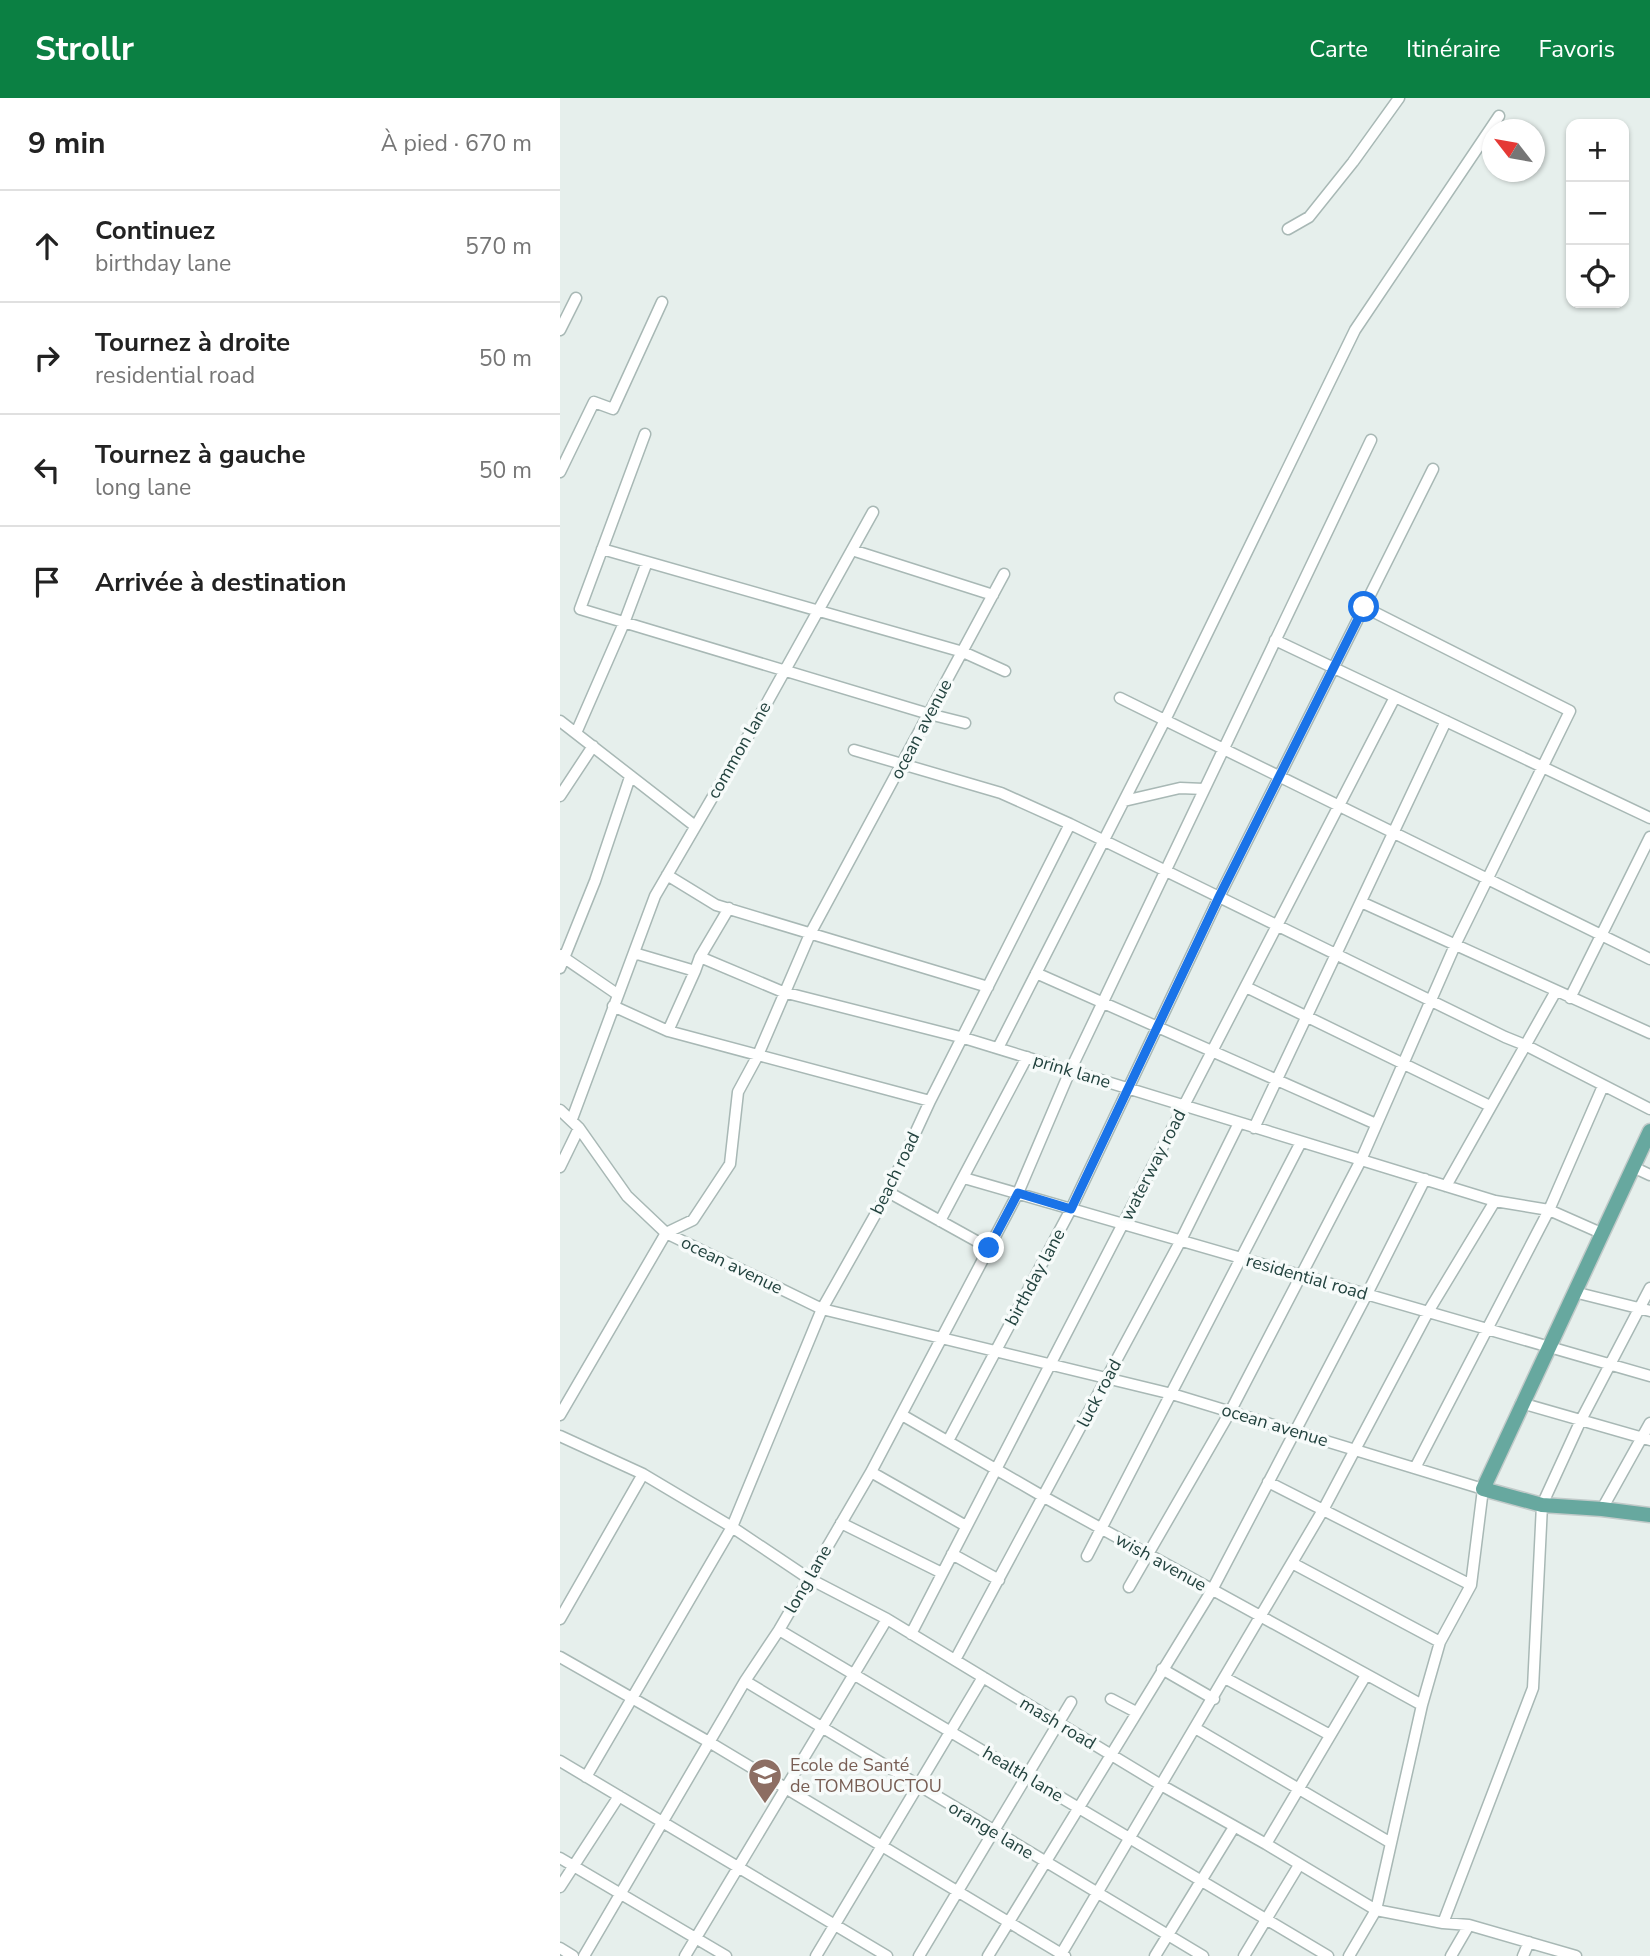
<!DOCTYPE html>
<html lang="fr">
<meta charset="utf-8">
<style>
body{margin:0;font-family:"Nunito Sans",sans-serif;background:#f6f6f6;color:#222}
.controls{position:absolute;right:21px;top:21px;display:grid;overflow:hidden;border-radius:14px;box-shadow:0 2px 5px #0004}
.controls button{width:63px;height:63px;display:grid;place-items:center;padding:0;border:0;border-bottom:2px solid #e0e0e0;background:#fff;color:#222;font:35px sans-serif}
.compass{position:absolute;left:922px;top:21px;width:63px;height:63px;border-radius:50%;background:#fff;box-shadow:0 2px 5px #0004;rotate:301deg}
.stop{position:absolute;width:21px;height:21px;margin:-16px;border:5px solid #1a73e8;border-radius:50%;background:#fff}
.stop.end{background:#1a73e8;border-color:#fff;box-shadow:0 2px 7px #0008}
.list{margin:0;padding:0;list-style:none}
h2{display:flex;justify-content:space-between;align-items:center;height:91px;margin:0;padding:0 28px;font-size:30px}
h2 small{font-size:23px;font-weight:400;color:#767676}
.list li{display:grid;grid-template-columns:46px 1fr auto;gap:21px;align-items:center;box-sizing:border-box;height:112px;padding:0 28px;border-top:2px solid #e0e0e0}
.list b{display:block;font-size:26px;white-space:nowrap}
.list p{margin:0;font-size:23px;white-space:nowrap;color:#767676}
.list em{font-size:23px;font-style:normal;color:#767676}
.icon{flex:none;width:38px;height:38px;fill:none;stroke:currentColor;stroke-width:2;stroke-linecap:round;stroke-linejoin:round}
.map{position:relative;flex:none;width:1090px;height:1858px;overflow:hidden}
header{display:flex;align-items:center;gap:42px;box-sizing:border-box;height:98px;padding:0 35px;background:#0b8043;color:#fff}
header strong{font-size:33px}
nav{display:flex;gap:38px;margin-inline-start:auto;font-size:24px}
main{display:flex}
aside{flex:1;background:#fff}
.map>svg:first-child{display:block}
</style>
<header>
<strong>Strollr</strong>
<nav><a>Carte</a><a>Itinéraire</a><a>Favoris</a></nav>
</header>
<main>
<aside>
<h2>9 min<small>À pied · 670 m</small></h2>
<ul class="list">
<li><svg class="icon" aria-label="ahead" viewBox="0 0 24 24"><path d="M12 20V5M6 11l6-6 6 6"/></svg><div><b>Continuez</b><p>birthday lane</p></div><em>570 m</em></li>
<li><svg class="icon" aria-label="right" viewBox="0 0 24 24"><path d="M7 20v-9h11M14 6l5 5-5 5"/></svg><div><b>Tournez à droite</b><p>residential road</p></div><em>50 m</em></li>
<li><svg class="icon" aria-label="left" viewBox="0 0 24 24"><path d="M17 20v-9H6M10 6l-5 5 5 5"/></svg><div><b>Tournez à gauche</b><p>long lane</p></div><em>50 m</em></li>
<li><svg class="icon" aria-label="arrive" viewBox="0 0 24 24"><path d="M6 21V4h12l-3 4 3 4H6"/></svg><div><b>Arrivée à destination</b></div></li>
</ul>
</aside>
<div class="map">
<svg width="1090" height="1858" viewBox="0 0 1090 1858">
<rect width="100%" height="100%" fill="#e6efec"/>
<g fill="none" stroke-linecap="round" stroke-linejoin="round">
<g stroke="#a8b8b5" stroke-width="13">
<path id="minor" d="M728 131 749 119 793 64 839 0
M0 232 16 200
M85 336 20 511 369 616 405 625
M0 374 34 304 53 311 102 204
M42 451 403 554 445 573
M292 452 433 497
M444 476 250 836 198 957 178 994 170 1066 133 1122 106 1135 262 1211 612 1296 923 1391 911 1487 880 1544 862 1607 816 1812 789 1858
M715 542 1090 720
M560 600 1090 861
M0 623 135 728
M16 635 64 525 87 464
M294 652 441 695 510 726 945 939 965 947 1090 1011
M0 698 33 648
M564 703 620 690 644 691
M107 777 156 807 428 889
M801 804 1090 935
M74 855 135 873 140 859 223 894 404 940 935 1103 989 1112 1041 1135
M0 857 57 896
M140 859 169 810
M0 870 35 783 70 679
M476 875 816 1026
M686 889 930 1008
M1010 900 1090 739
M53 908 108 933 370 1003
M108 933 135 873
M438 950 605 622 795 232 939 18
M0 1012 19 1030 67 1098 106 1135 0 1317
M12 1021 95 798 194 628 313 414
M694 1030 886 623
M0 1069 19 1030
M1073 1069 1090 1077
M404 1080 1090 1278
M886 1088 996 893
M328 1094 429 1150
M380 1123 467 959
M1014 1194 1090 1213
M961 1305 1090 1342
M342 1317 484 1399 862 1607
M0 1338 83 1376 172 1429 248 1480 327 1521 601 1687 706 1746 816 1812 883 1825 909 1827 1016 1858
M388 1343 511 1111 659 799 873 371
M855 1370 989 1112 1043 988
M311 1374 406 1428
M708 1384 911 1487
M1042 1411 1090 1325
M281 1425 382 1475
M392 1456 439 1482
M527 1458 741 1044
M732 1465 880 1544
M569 1489 670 1314 801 1062 896 845 1010 613 804 509
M0 1521 83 1376
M219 1532 768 1858
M351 1536 835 599
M0 1559 149 1644 505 1858
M395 1562 621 1142 679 1025
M602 1571 654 1601
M665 1580 770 1637
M185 1583 643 1858
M551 1601 576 1614
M635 1630 831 1745
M0 1663 327 1858
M26 1679 172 1429 262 1211 328 1094 370 1003 510 726
M706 1746 806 1577
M0 1760 166 1858
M0 1789 59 1698
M883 1825 973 1590 982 1407 1021 1322 1090 1190
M0 1850 13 1858
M24 1858 185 1583 219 1532 311 1374 458 1095 510 973 811 342
M125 1858 327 1521
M256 1858 423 1579
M359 1858 511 1604
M428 1858 652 1492 807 1196 865 1081
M500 1858 763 1412 868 1214 935 1103
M595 1858 674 1729
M684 1858 739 1767
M891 1858 909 1827
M963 1858 969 1844"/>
</g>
<g stroke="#c1cac9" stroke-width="17">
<path id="major" d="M1090 1033 923 1391 982 1407 1042 1411 1090 1417"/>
</g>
<use href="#minor" stroke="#fff" stroke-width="10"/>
<use href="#major" stroke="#67a89f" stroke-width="14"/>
</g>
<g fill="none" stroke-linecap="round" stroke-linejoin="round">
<path stroke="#1a73e8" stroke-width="9" d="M429 1150 458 1095 511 1111 659 799 804 509"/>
</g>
<defs>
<g id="school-pin" transform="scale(1.75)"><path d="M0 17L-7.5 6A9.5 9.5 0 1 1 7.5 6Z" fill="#8d6e63" stroke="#f7fbfa"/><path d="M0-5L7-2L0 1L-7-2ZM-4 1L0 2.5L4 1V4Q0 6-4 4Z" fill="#fff"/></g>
</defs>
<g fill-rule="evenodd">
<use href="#school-pin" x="205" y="1677"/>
</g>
<g text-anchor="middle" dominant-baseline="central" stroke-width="7" stroke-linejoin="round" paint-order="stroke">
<g font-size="18" fill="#23433f" stroke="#f7fbfa">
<text transform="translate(361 631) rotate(-62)">ocean avenue</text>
<text transform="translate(179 652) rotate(-60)">common lane</text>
<text transform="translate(512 973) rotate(17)">prink lane</text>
<text transform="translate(593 1067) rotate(-63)">waterway road</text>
<text transform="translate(335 1075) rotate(-64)">beach road</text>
<text transform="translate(172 1167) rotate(26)">ocean avenue</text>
<text transform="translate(475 1179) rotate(-62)">birthday lane</text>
<text transform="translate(747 1179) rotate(16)">residential road</text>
<text transform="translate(539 1295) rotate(-62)">luck road</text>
<text transform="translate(715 1327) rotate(17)">ocean avenue</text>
<text transform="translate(601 1464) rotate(29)">wish avenue</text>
<text transform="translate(248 1481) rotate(-60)">long lane</text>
<text transform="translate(498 1625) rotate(31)">mash road</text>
<text transform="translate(463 1676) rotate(31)">health lane</text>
<text transform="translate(431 1732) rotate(31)">orange lane</text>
</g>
<g font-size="18" fill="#785e54" stroke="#f7fbfa" text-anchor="start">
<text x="230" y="1667">Ecole de Santé<tspan x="230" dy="21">de TOMBOUCTOU</tspan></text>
</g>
</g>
</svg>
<div class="controls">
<button>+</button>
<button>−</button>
<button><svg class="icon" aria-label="locate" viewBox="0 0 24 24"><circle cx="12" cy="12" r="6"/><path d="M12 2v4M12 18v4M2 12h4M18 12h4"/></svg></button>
</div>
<svg class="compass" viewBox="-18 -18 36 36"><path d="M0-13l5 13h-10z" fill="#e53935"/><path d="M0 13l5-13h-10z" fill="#767676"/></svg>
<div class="stop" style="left:804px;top:509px"></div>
<div class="stop end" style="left:429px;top:1150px"></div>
</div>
</main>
